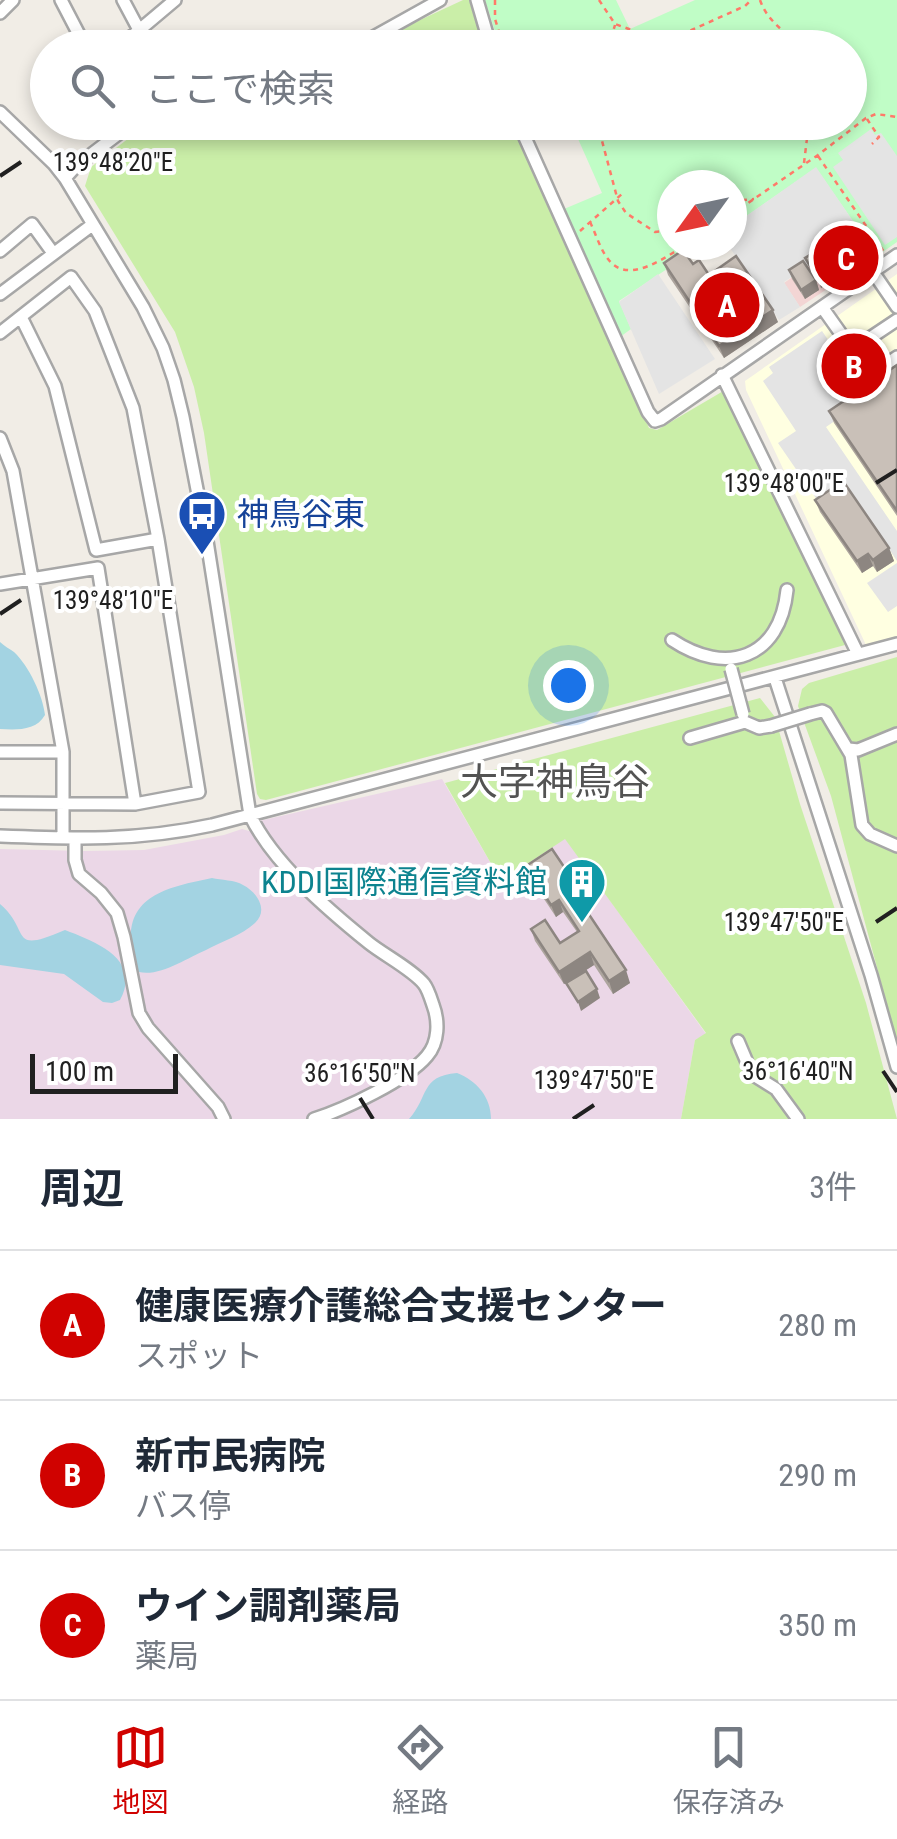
<!DOCTYPE html>
<html lang="ja">
<meta charset="utf-8">
<style>
body{margin:0;font-family:"Roboto Condensed","Noto Sans JP",sans-serif;background:#f6f6f7;color:#1f2937}
.compass{position:absolute;left:657px;top:170px;width:90px;height:90px;border-radius:50%;background:#fff;box-shadow:0 5px 15px #0003;rotate:237deg}
.scale{position:absolute;left:30px;bottom:25px;width:148px;box-sizing:border-box;padding-left:10px;border:5px solid #202020;border-top:0;font-size:28px;line-height:35px;white-space:nowrap;color:#202020;-webkit-text-stroke:8px #fff;paint-order:stroke}
.you{position:absolute;left:568px;top:685px;width:35px;height:35px;margin:-25px;border:8px solid #fff;border-radius:50%;background:#1a73e8;box-shadow:0 0 0 15px #1a73e833}
.badge{display:grid;place-items:center;width:65px;height:65px;border-radius:50%;background:#d00200;color:#fff;font-size:32px;font-weight:700}
.pin{position:absolute;translate:-50% -50%;border:5px solid #fff;box-shadow:0 2px 10px #0006}
.list{margin:0;padding:0;list-style:none}
h2{display:flex;justify-content:space-between;align-items:center;height:130px;margin:0;padding:0 40px;font-size:42px}
h2 small{font-size:32px;font-weight:400;color:#747a83}
.list li{display:grid;grid-template-columns:65px 1fr auto;gap:30px;align-items:center;box-sizing:border-box;height:150px;padding:0 40px;border-top:2px solid #e0e1e3}
.list b{display:block;font-size:38px;white-space:nowrap}
.list p{margin:0;font-size:32px;white-space:nowrap;color:#747a83}
.list em{font-size:32px;font-style:normal;color:#747a83}
.icon{flex:none;width:55px;height:55px;fill:none;stroke:currentColor;stroke-width:2;stroke-linecap:round;stroke-linejoin:round}
.map{position:relative;flex:none;width:897px;height:1119px;overflow:hidden}
.search{position:absolute;background:#fff;box-shadow:0 5px 15px #0003;left:30px;right:30px;top:30px;height:110px;display:flex;align-items:center;gap:25px;box-sizing:border-box;padding:0 35px;border-radius:55px;color:#747a83;font-size:38px}
.sheet{height:580px;background:#fff}
nav{display:flex;justify-content:space-around;align-items:center;box-sizing:border-box;height:140px;border-top:2px solid #e0e1e3;background:#fff;font-size:28px;color:#747a83}
nav a{display:grid;justify-items:center;gap:5px}
nav .on{color:#d00200}
.map>svg:first-child{display:block}
</style>
<div class="map">
<svg width="897" height="1119" viewBox="0 0 897 1119">
<rect width="100%" height="100%" fill="#f1ede6"/>
<path fill="#f3d5d4" d="M846 240 863 265 800 307 784 283Z"/>
<path fill="#ebd7e7" d="M442 779 501 881 565 838 706 1034 695 1040 681 1119H0V849L85 851 144 850 224 835 242 829 249 831 260 827 259 821Z"/>
<path fill="#ffffe1" d="M897 274V636L866 645 746 390 745 381Z"/>
<path fill="#caeea8" d="M463 0H469L484 47 360 48Z
M165 123H514L649 428 657 430 725 390 845 645 266 800 260 799 257 794 204 433 194 387 175 332 85 186 91 167 133 135Z
M897 657V1042L831 796 798 706 802 689 809 683Z
M760 698 775 717 800 804 866 1003 897 1119H681L695 1040 706 1033 565 839 501 881 445 783Z"/>
<path fill="#c0fdc6" d="M485 0H616L630 29 695 0H897V242L877 256 816 168 732 226V185H672V245H703L619 301 631 329 620 337 564 209 602 193 571 123 850 122V48L500 47Z"/>
<path fill="#e4e4e4" d="M871 129 875 135 881 133 897 156V237L885 245 833 167 843 160 838 153Z
M816 167 877 256 863 265 846 240 784 282 800 307 779 320 728 245H732V226Z
M658 274 715 359 659 394 619 302Z
M822 331 868 398 826 427 897 531V561L849 489 822 507 778 443 796 431 763 381 773 373 769 367Z
M897 563V606L888 612 867 583Z"/>
<path fill="#a3d3e2" d="M0 642C4 646 10 649 14 652 29 666 43 696 45 715 36 731 16 730 0 729Z
M212 878C221 880 235 880 243 885 257 892 269 910 255 923 242 935 221 942 206 950 187 958 160 977 139 972 133 962 132 952 131 941 128 893 175 886 212 878Z
M0 904C32 931 7 955 65 930 96 942 142 959 120 1000L112 1003 103 1002 64 974 0 965Z
M457 1073C477 1081 491 1097 491 1119H409C429 1097 420 1076 457 1073Z"/>
<g fill="none" stroke-linecap="round" stroke-linejoin="round">
<g stroke="#a7a7a7" stroke-width="16">
<path id="minor" d="M61 0 86 48
M123 0 139 30
M477 0 491 48
M0 13 13 0
M118 48 175 0
M350 48 370 39 440 0
M0 112 54 164 65 178 143 307 163 348 174 380 183 417 207 541 250 815C273 863 327 909 369 943 384 955 413 970 424 984 428 989 431 999 433 1005 439 1021 439 1042 427 1056 407 1080 345 1109 314 1119
M518 122 648 412 655 421 661 419 897 255
M65 178 76 166 134 122
M0 251 32 224 53 253
M873 272 897 307
M0 294 92 225
M822 307 868 372H875L897 357
M21 317 55 386 96 550 158 539
M0 333 71 277 95 311 133 408 158 539 199 792 135 804 0 803
M852 350 897 320
M722 375 858 654
M0 438 13 471 63 752V838
M0 584 98 568 135 804
M672 640C726 676 780 659 787 590
M775 678 871 975 897 1067
M810 714 822 711 826 713 851 755 862 825 870 834 897 846
M690 738 745 722 759 728 771 726
M849 749 858 750 897 734
M0 752H63
M0 836C75 839 138 841 212 825L897 644
M75 838V860L79 874 101 893 117 913 124 937 139 1013 148 1028 218 1107 224 1119
M738 1041 752 1074 776 1089 798 1119"/>
</g>
<path stroke="#ff7a69" stroke-width="2.5" stroke-dasharray="5 5" stroke-linecap="butt" d="M495 0V19L504 48
M599 0 615 24 665 42 745 6 751 0
M760 0C768 23 785 29 798 48
M608 48 615 25
M867 119 879 137 872 144
M597 122 618 201 626 213 655 232 672 230
M818 156 884 252
M804 163 809 122
M732 201 754 199
M732 214 818 155 866 118 876 114 897 117
M590 222C596 234 600 249 608 259 628 286 665 257 686 245
M580 231 623 193"/>
<use href="#minor" stroke="#fff" stroke-width="11"/>
<g stroke="#a7a7a7" stroke-width="16" stroke-linecap="butt">
<path id="minor-bridge" d="M731 669 743 714
M771 726 810 714"/>
</g>
<use href="#minor-bridge" stroke="#fff" stroke-width="11"/>
</g>
<path fill="#ada59e" d="M831 245 857 262 846 271 834 254Z
M664 263 693 264 778 322 724 358 668 275Z
M789 270 816 280 819 290 805 299 792 279Z
M897 365V516L834 423 829 411Z
M815 500 889 548 894 561 877 572 873 566 862 573 820 512Z
M526 866 579 889 583 901 581 903 630 983 613 994 594 965 564 984 535 941 531 929 560 943 577 932 563 912 556 917 530 878Z"/>
<path fill="#8d8681" d="M854 253 857 262 846 271 842 261Z
M836 268 839 277 821 288 818 279Z
M816 280 819 290 805 299 801 290Z
M773 310 778 322 724 358 719 346Z
M889 548 894 561 877 572 873 560Z
M868 554 873 566 862 573 857 561Z
M579 889 583 901 579 904 574 892Z
M559 900 563 912 556 917 551 905Z
M590 952 594 965 564 984 559 972Z
M626 970 630 983 613 994 609 981Z
M597 989 600 998 581 1011 578 1002Z"/>
<path fill="#c9c0b8" stroke="#8d8681" stroke-width="2.5" d="M843 236 854 253 842 261 831 245Z
M823 247 836 268 818 279 805 258Z
M683 250 693 264 699 260 709 275 736 256 773 310 719 346 664 263Z
M803 261 816 280 801 290 789 270Z
M897 365V511L829 411Z
M843 481 889 548 873 560 868 554 857 561 815 500Z
M552 849 579 889 574 892 626 970 609 981 590 952 559 972 531 929 545 920 560 943 579 931 559 900 551 905 526 866Z
M586 971 597 989 578 1002 566 983Z"/>
<path fill="none" stroke="#202020" stroke-width="4" d="M0 176 21 162M876 483 897 470M0 614 21 600M876 922 897 908M883 1071 897 1092M360 1098 373 1119M573 1119 594 1105"/>
<defs>
<g id="bus-pin" transform="scale(2.5)"><path d="M0 17L-7.5 6A9.5 9.5 0 1 1 7.5 6Z" fill="#1a4fb4" stroke="#fff"/><path d="M-5-6H5V4H4V6H2V4H-2V6H-4V4H-5ZM-3.5-4V0h7V-4ZM-3.5 1.2v1.5H-2V1.2ZM2 1.2v1.5H3.5V1.2Z" fill="#fff"/></g>
<g id="building-pin" transform="scale(2.5)"><path d="M0 17L-7.5 6A9.5 9.5 0 1 1 7.5 6Z" fill="#0f9aa8" stroke="#fff"/><path d="M-4-6H4V6H1V3H-1V6H-4ZM-2.5-4.3h1.7v1.8h-1.7ZM.8-4.3h1.7v1.8H.8ZM-2.5-1h1.7V.8h-1.7ZM.8-1h1.7V.8H.8Z" fill="#fff"/></g>
</defs>
<g fill-rule="evenodd">
<use href="#bus-pin" x="202" y="514"/>
<use href="#building-pin" x="582" y="882"/>
</g>
<g text-anchor="middle" dominant-baseline="central" stroke-width="8" stroke-linejoin="round" paint-order="stroke">
<g font-size="32" fill="#164399" stroke="#fff" text-anchor="start">
<text x="237" y="514">神鳥谷東</text>
</g>
<g font-size="32" fill="#0d838f" stroke="#fff" text-anchor="end">
<text x="547" y="882">KDDI国際通信資料館</text>
</g>
<g font-size="38" fill="#535353" stroke="#fff">
<text x="555" y="782">大字神鳥谷</text>
</g>
</g>
<g font-size="25" text-anchor="middle" fill="#202020" stroke="#fff" stroke-width="8" stroke-linejoin="round" paint-order="stroke">
<text x="113" y="171">139°48'20"E</text>
<text x="784" y="492">139°48'00"E</text>
<text x="113" y="609">139°48'10"E</text>
<text x="784" y="931">139°47'50"E</text>
<text x="798" y="1080">36°16'40"N</text>
<text x="360" y="1082">36°16'50"N</text>
<text x="594" y="1089">139°47'50"E</text>
</g>
</svg>
<svg class="compass" viewBox="-18 -18 36 36"><path d="M0-13l5 13h-10z" fill="#e53935"/><path d="M0 13l5-13h-10z" fill="#747a83"/></svg>
<div class="scale">100 m</div>
<div class="you"></div>
<div class="pin badge" style="left:727px;top:305px">A</div>
<div class="pin badge" style="left:854px;top:366px">B</div>
<div class="pin badge" style="left:846px;top:258px">C</div>
<div class="search"><svg class="icon" aria-label="search" viewBox="0 0 24 24"><circle cx="10" cy="10" r="6"/><path d="M15 15l6 6"/></svg>ここで検索</div>
</div>
<section class="sheet">
<h2>周辺<small>3件</small></h2>
<ul class="list">
<li><span class="badge">A</span><div><b>健康医療介護総合支援センター</b><p>スポット</p></div><em>280 m</em></li>
<li><span class="badge">B</span><div><b>新市民病院</b><p>バス停</p></div><em>290 m</em></li>
<li><span class="badge">C</span><div><b>ウイン調剤薬局</b><p>薬局</p></div><em>350 m</em></li>
</ul>
</section>
<nav>
<a class="on"><svg class="icon" aria-label="map" viewBox="0 0 24 24"><path d="M3 6l6-2 6 2 6-2v14l-6 2-6-2-6 2zM9 4v14M15 6v14"/></svg>地図</a>
<a><svg class="icon" aria-label="directions" viewBox="0 0 24 24"><path d="M12 3l9 9-9 9-9-9zM9 14v-3h6M13 9l2 2-2 2"/></svg>経路</a>
<a><svg class="icon" aria-label="saved" viewBox="0 0 24 24"><path d="M7 4h10v16l-5-4-5 4z"/></svg>保存済み</a>
</nav>
